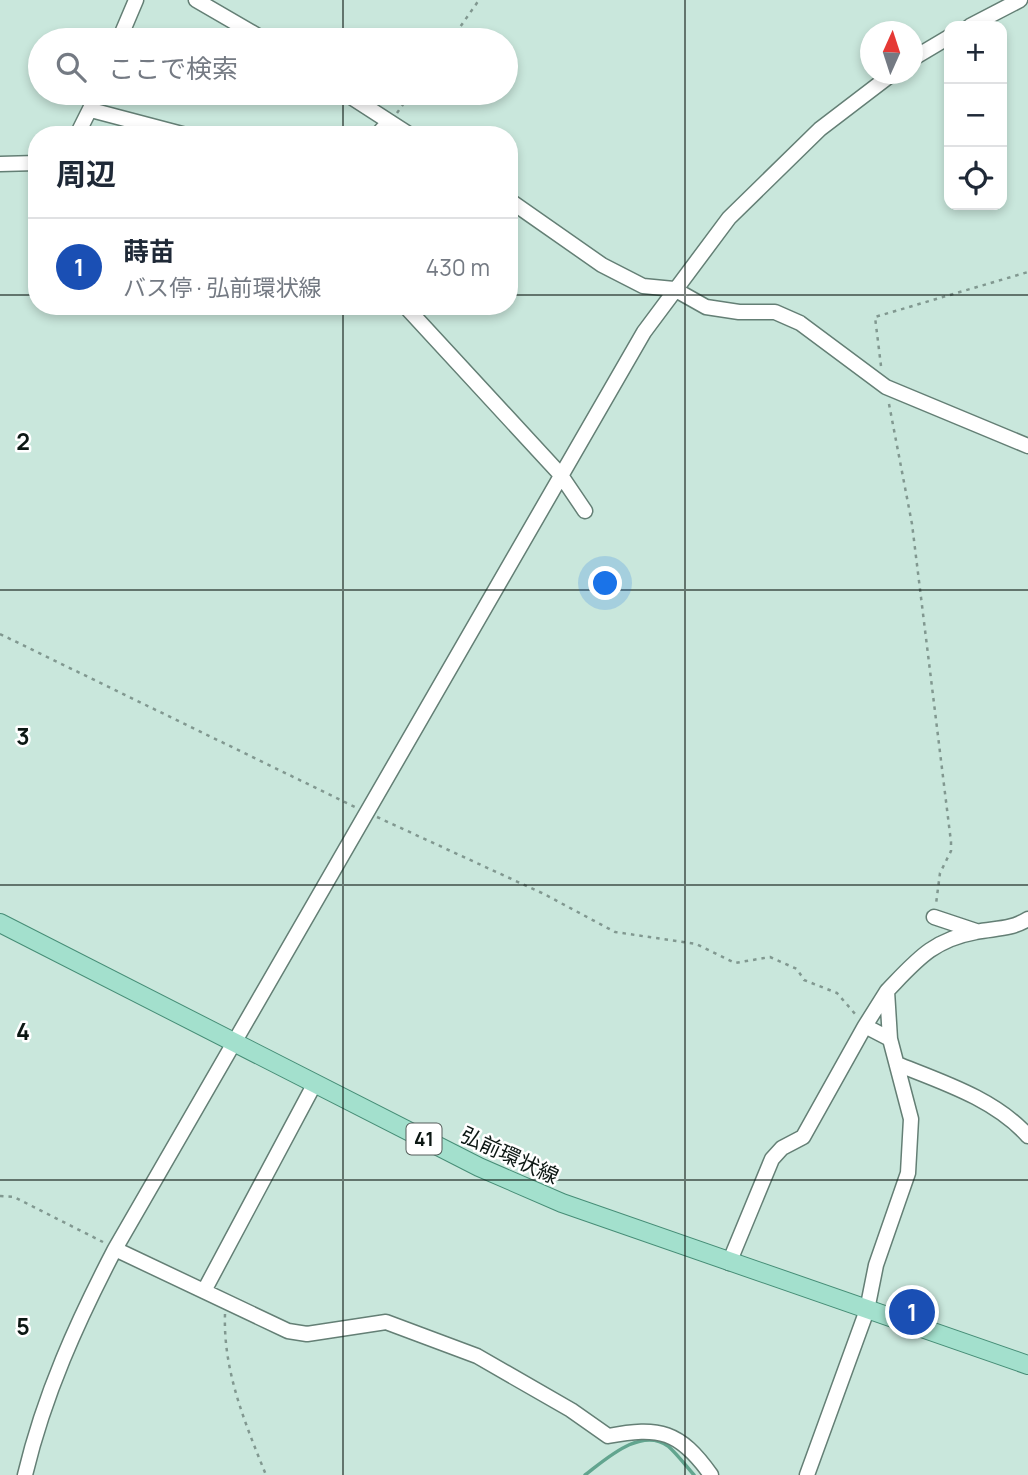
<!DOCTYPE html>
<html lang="ja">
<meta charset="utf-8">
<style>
body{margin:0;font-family:Manrope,"Noto Sans JP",sans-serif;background:#f6f6f7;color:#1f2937}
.controls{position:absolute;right:21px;top:21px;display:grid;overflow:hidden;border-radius:14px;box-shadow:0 4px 10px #0003}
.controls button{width:63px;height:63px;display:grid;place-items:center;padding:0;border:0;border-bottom:2px solid #e0e1e3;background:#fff;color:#1f2937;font:35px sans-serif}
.compass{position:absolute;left:860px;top:21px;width:63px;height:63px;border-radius:50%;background:#fff;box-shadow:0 4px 10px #0003;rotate:3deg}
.you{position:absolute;left:606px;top:584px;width:24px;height:24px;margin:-18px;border:5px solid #fff;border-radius:50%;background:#1a73e8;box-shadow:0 0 0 10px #1a73e833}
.badge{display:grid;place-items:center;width:46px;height:46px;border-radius:50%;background:#8e349f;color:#fff;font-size:23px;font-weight:700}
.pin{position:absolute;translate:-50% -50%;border:4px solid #fff;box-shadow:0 2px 7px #0006}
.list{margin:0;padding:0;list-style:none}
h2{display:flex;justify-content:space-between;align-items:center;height:91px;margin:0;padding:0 28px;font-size:30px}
h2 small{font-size:23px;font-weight:400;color:#747a83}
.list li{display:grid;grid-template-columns:46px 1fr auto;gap:21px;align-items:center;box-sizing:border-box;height:98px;padding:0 28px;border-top:2px solid #e0e1e3}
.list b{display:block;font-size:26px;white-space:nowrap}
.list p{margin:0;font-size:23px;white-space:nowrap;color:#747a83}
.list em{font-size:23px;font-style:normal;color:#747a83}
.icon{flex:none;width:38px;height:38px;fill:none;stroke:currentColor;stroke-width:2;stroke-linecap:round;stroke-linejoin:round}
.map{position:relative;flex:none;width:1028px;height:1475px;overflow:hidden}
.search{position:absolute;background:#fff;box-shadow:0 4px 10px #0003;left:28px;top:28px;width:490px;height:77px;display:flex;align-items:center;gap:18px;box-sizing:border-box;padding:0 24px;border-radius:38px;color:#747a83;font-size:26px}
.panel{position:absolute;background:#fff;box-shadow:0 4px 10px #0003;left:28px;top:126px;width:490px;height:189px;border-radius:28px}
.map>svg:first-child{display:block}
</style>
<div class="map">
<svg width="1028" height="1475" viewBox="0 0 1028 1475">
<rect width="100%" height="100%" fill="#c9e7dc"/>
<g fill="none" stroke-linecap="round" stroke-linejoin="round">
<path stroke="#62a58f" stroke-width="3.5" d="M585 1475C605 1460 641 1426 668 1446 677 1454 686 1466 694 1475"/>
<g stroke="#647f75" stroke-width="17">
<path id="minor" d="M196 0 265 40
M970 26 1020 0
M119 40 136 0
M912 59 949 37
M345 93 410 135
M91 110 186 135
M77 135 98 93
M377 135 389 122
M0 164 37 163
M509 200 602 265 643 286 674 289 706 307 739 312H775L800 323 886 387 1028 446
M405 306 560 474 585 511
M934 917 976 931
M865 1026 890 1039
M897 1064C942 1082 995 1099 1028 1136
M115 1249 288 1331 307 1334 386 1322 477 1356 571 1410 608 1436C659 1426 680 1431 711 1475
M729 1263 772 1159 782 1148 803 1137 865 1026 887 991
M204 1291 315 1083
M25 1475C44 1395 77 1322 115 1249L644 332 729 218 820 129 892 74
M807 1475 867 1310 876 1265 908 1173 911 1119 890 1039 887 991C916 961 932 940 976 932 995 928 1010 930 1028 919"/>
</g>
<g stroke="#468d76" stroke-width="20">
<path id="major" d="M0 923 479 1167 562 1203 1028 1365"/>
</g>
<path stroke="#819890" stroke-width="2.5" stroke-dasharray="3.5 5" stroke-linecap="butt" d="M451 40 479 0
M397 113 411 93
M881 366 875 317 1028 272
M889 404 912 524 951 842V851L940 873 936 904
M0 634 355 807
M377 817 544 894 615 932 696 944 735 963 770 957 797 969 804 980 837 993 856 1015
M0 1196 14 1197 103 1242
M225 1314C223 1371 245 1423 266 1475"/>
<use href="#minor" stroke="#fff" stroke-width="14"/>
<use href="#major" stroke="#a3e0cd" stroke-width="18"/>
</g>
<path fill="none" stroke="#0c1713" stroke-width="2" stroke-opacity="0.55" d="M343 0V40M685 0V1475M343 93V135M0 295H37M509 295H1028M343 306V1475M0 590H1028M0 885H1028M0 1180H1028"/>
<g text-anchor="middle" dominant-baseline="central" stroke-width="5" stroke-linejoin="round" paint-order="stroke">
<rect fill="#fff" stroke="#555d5a" stroke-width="2" x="406.5" y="1123.5" width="35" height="31" rx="5"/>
<g font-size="19" font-weight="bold" fill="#0c1713">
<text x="424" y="1139">41</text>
</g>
<g font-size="21" fill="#0c1713" stroke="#fff">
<text transform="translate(510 1155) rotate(25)">弘前環状線</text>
</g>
</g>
<g font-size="23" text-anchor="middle" font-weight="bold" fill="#0c1713" stroke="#fff" stroke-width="5" stroke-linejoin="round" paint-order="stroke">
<text x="23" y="450">2</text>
<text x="23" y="745">3</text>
<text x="23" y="1040">4</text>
<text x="23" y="1335">5</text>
</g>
</svg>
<div class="controls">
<button>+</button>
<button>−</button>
<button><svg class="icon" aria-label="locate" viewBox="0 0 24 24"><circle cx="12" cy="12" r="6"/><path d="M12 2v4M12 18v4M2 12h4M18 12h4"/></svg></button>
</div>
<svg class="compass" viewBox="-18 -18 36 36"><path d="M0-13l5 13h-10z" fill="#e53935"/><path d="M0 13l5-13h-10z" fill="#747a83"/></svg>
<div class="you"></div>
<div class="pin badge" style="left:912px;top:1312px;background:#1a4fb4">1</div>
<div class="search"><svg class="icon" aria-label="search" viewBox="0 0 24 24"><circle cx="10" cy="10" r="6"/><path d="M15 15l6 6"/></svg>ここで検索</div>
<section class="panel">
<h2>周辺<small></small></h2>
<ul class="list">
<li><span class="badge" style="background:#1a4fb4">1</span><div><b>蒔苗</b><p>バス停 · 弘前環状線</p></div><em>430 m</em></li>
</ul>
</section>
</div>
